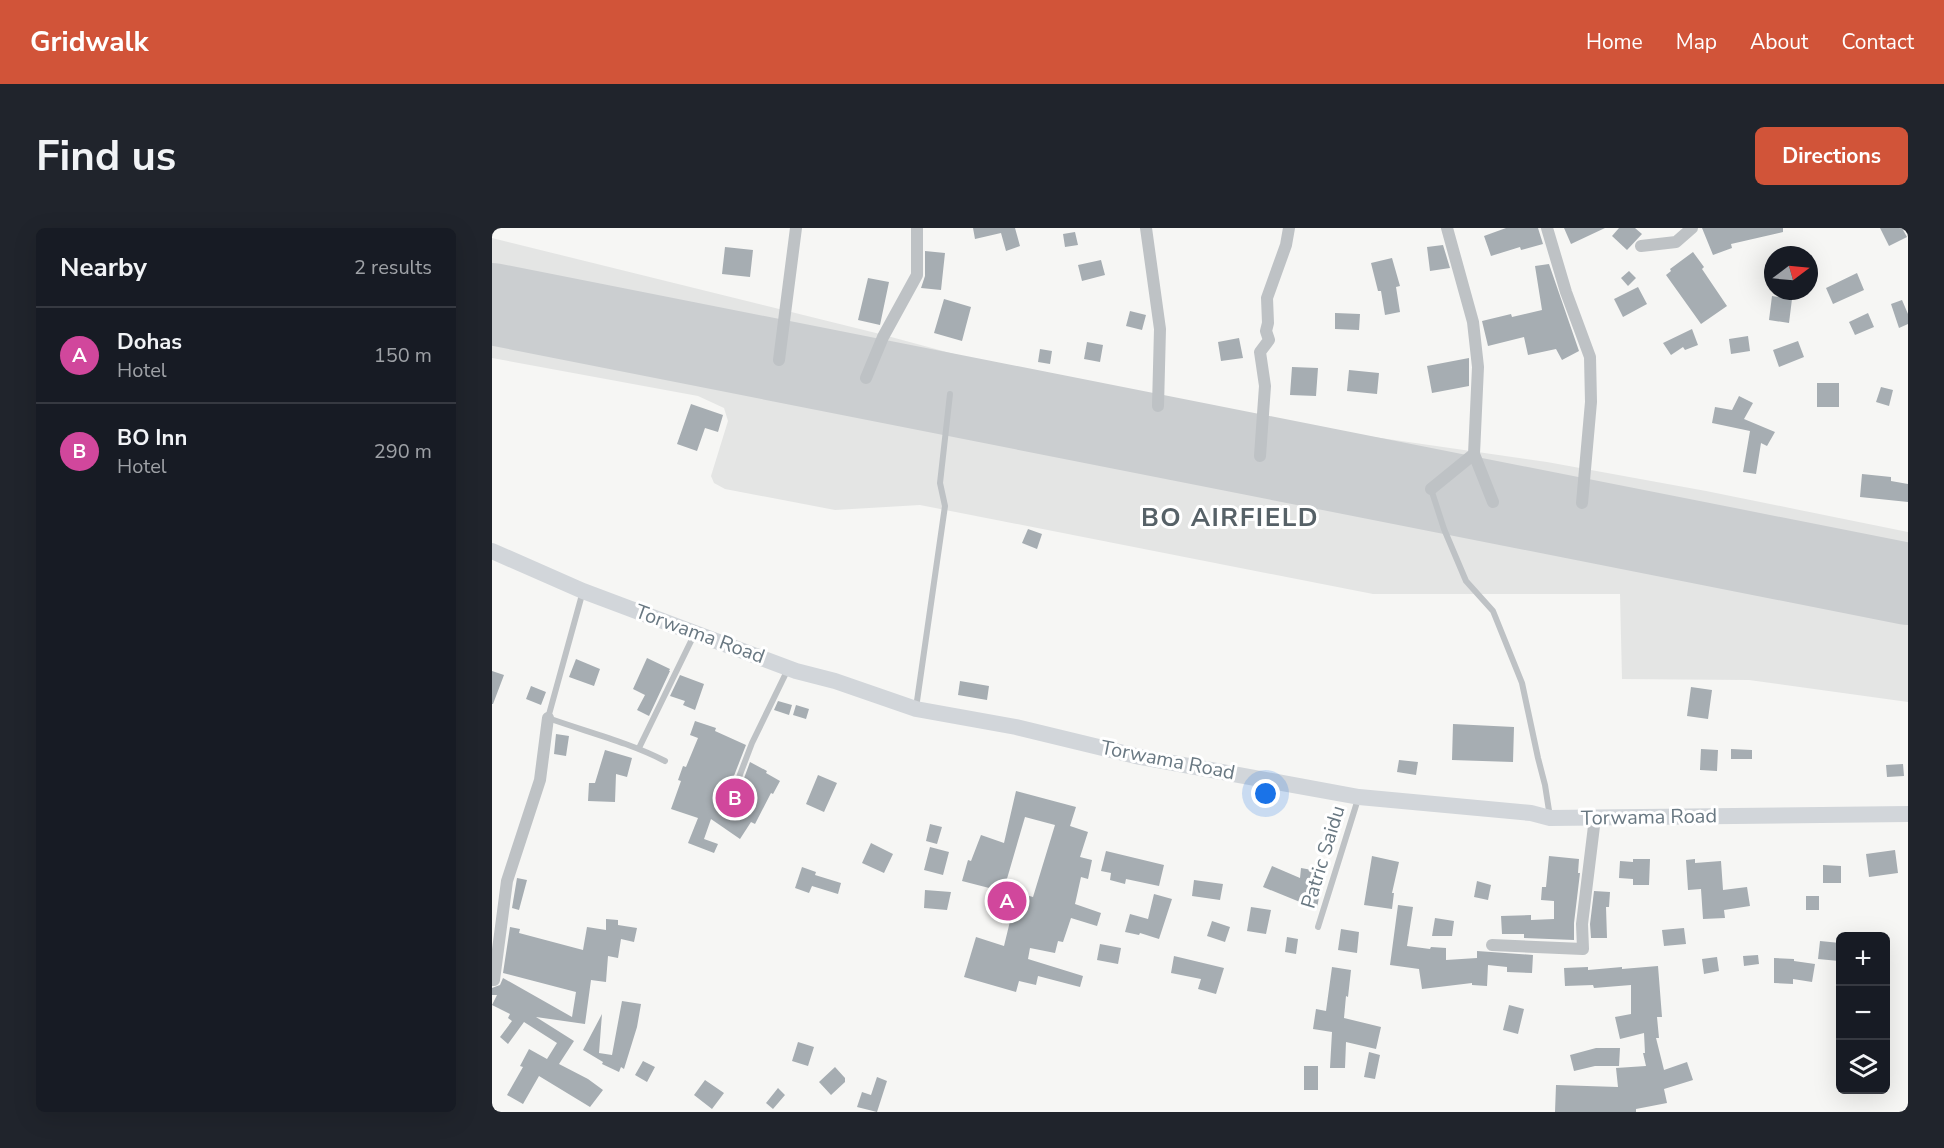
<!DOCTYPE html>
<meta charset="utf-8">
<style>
body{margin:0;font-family:"Nunito Sans",sans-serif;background:#20242c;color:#f1f3f6}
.controls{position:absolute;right:18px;bottom:18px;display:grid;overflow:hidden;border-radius:9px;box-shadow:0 6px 24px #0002}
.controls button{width:54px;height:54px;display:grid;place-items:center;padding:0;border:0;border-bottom:2px solid #363941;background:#171b24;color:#f1f3f6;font:30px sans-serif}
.compass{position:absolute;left:1272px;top:18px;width:54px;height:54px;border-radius:50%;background:#171b24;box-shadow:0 6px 24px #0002;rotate:74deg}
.you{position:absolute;left:774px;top:566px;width:21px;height:21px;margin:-15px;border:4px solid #fff;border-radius:50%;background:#1a73e8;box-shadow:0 0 0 9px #1a73e833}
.badge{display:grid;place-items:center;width:39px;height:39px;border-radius:50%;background:#d15439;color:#fff;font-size:20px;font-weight:700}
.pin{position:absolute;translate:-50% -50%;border:3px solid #fff;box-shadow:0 2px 6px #0006}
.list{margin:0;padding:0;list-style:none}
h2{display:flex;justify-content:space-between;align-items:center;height:78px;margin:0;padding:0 24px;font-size:26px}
h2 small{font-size:20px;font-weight:400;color:#9ea1a6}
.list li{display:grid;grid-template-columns:39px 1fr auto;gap:18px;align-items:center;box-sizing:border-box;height:96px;padding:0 24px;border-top:2px solid #363941}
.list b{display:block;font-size:22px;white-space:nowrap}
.list p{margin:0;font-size:20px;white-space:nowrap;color:#9ea1a6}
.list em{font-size:20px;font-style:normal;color:#9ea1a6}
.icon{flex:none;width:33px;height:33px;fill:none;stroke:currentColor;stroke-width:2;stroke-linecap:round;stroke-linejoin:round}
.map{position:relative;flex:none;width:1416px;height:884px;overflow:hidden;border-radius:9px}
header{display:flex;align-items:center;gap:36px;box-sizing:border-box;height:84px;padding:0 30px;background:#d15439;color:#fff}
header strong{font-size:28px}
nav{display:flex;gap:33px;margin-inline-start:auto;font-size:21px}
.intro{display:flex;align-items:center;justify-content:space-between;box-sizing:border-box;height:144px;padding:0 36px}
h1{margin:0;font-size:42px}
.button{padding:15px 27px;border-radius:9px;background:#d15439;color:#fff;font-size:21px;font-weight:700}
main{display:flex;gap:36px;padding:0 36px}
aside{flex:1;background:#171b24;border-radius:9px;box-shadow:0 6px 24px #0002}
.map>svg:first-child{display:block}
</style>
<header>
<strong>Gridwalk</strong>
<nav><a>Home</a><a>Map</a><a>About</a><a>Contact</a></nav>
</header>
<div class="intro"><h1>Find us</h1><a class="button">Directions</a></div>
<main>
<aside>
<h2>Nearby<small>2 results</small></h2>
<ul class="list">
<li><span class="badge" style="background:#d1479c">A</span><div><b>Dohas</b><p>Hotel</p></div><em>150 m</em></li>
<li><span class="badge" style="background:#d1479c">B</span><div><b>BO Inn</b><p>Hotel</p></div><em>290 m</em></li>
</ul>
</aside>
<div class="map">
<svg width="1416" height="884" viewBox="0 0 1416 884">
<rect width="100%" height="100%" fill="#f6f6f4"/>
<path fill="#e4e5e4" d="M0 10 388 106 640 174 1055 234 1214 263 1416 304V474L1257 452 1130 451 1128 366H881L428 277 343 282 233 261 222 255 219 248 236 193 232 180 206 168 0 130Z"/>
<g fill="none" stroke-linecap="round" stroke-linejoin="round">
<path stroke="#cbced0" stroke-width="82" d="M0 76 1416 356"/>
</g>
<path fill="#a6adb2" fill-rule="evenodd" d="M481 0H523L528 18 514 23 509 5 483 11Z
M1014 0H1046L1051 16 1029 22 1028 19 999 28 992 8Z
M1072 0H1113L1079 16Z
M1127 0H1143L1150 6 1135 22 1120 8Z
M1210 0H1291V4L1239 16 1240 20 1221 27Z
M1388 0H1410L1415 9 1397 18Z
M583 4 586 17 573 19 571 6Z
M951 17 958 40 938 43 935 19Z
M233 19 261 22 258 49 230 46Z
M433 23 453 25 449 62 429 60 433 48Z
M1201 24 1212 39 1210 41 1235 78 1209 96 1174 47 1179 43 1178 41Z
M900 30 908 58 904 59 908 84 893 87 889 63H886L879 35Z
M609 32 613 47 590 53 586 37Z
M1057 36 1087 123 1070 132 1064 121 1036 127 1032 109 996 118 990 93 1019 86 1020 89 1050 82 1043 38Z
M1137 43 1144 50 1136 58 1129 50Z
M1365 45 1372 62 1341 76 1334 60Z
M376 50 397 54 388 97 366 92Z
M1146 59 1155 76 1131 89 1122 71Z
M1280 68 1300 71 1297 95 1277 92Z
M452 71 479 79 470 113 442 105Z
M1410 72 1416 86V96L1407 100 1399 76Z
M638 83 654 87 650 102 634 98Z
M843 85 868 86 867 102 843 101Z
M1376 85 1382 99 1363 107 1357 94Z
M1200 101 1206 117 1193 122 1191 119 1179 127 1171 115Z
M1256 108 1258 123 1239 126 1237 111Z
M747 110 751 130 729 133 726 114Z
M1306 113 1312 129 1287 139 1281 122Z
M595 114 611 117 608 134 592 131Z
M548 121 560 123 558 136 546 134Z
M977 130V158L940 165 935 138Z
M800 139 826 140 824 168 798 167Z
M857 142 887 145 885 166 855 163Z
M1325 155H1347V179H1325Z
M1389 159 1401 162 1397 178 1384 174Z
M1247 168 1261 175 1252 191 1283 204 1275 218 1269 215 1264 246 1251 244 1258 203 1220 195 1223 179 1240 182Z
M199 176 231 187 226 204 213 200 205 223 185 216Z
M1370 246 1399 249V253L1416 256V274L1368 269Z
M536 301 550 306 545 321 530 315Z
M155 430 178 441 177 443H178L157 488 145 482 153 467 141 461Z
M84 431 108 441 102 458 77 449Z
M0 443 12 447 1 476H0Z
M188 447 212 456 203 482 191 477 193 473 178 468Z
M468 453 497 458 495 472 466 467Z
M39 458 54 464 49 477 34 471Z
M1199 459 1220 462 1216 491 1195 488Z
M286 473 300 477 297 487 282 482Z
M304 477 317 481 314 491 301 487Z
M203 493 224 500 223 503 254 517 231 576 234 583H237L241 580 258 534 275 543 274 545 288 553 281 566 279 565 263 596 259 594 248 611 219 591 212 611 226 616 222 625 196 615 206 590 179 581 189 553 186 552 191 538 194 539 206 510 198 507Z
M961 496 1022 499 1021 534 960 532Z
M64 506 77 508 74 528 62 526Z
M1209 521 1226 522 1225 543 1208 542Z
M1239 521 1260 522V531H1239Z
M113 522 140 530 135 549 124 546 123 574 96 573 97 555H103Z
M907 532 926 534 924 547 905 544Z
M1411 536 1412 548 1395 549 1394 537Z
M326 547 345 555 332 584 314 576Z
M524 563 584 579 578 598 596 604 588 629 600 632 596 651 589 649 583 676 609 685 605 698 579 690 571 714 566 713 563 725 538 720 536 731 591 748 588 759 546 748 544 757 527 753 524 764 472 749 484 709 512 718 520 685 493 678 496 667 500 668 501 661 470 653 476 632 479 633 489 607 512 615ZM533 589 563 597 541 669 512 661Z
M438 596 450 599 445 616 434 613Z
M379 615 401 626 392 645 370 635Z
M438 619 457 624 451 647 432 642Z
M1403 622 1406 645 1377 649 1374 626Z
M614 623 672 637 667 658 634 651 633 656 618 652 619 645 609 643Z
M880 628 907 634 900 665H902L900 681 872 677Z
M1057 628 1087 631 1086 645H1088L1082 695V712L1032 710V706H1010L1009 688 1039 687V692L1062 691V673L1049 672 1050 659H1054Z
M1141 631H1158L1157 657H1141V651L1127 650 1128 633 1141 634Z
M1203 631V635L1229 633 1231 662 1255 659 1258 678 1232 682 1233 690 1211 691 1209 661 1196 662 1194 632Z
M1331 637 1349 638V655H1331Z
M780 638 808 650 809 640 831 644 825 681 771 659Z
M310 639 324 644 323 647 349 655 346 666 320 658 317 665 303 660Z
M25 650 35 652 27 682 20 680Z
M702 652 731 656 728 672 700 668Z
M985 653 999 657 996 672 982 669Z
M433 662 459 664 455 682 432 680Z
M1102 663 1118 664 1117 679H1114L1115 710H1099L1098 696Z
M662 666 680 671 667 711 648 705 647 707 633 704 638 686 656 691Z
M1314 668H1327V682H1314Z
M906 677 921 679 915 718 938 721 939 719 954 720V732L985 730V723L1041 727 1040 745 1015 744V739L996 737 995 758 980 757V755L930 761 927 741 898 737Z
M759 679 779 682 774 706 755 703Z
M943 690 962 693 960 708H940Z
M114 691 126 692V697L145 700 142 714 129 711 126 730 116 728 114 754 99 752 93 796 44 789 82 813 67 836 96 851 111 862 98 879 47 848 31 876 15 867 31 839 28 838 37 821 55 831 65 815 32 794 16 816 8 809 20 793 16 790 18 786 0 777 5 767H0V760L8 757 11 750 80 789 84 764 11 745 18 699 28 701 27 705 91 722 95 699 114 702Z
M720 693 738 699 733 714 715 708Z
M1192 700 1194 716 1172 718 1170 702Z
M849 701 867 704 865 725 846 722Z
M795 709 806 711 804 726 793 724Z
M1328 713 1348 715 1347 733 1326 731Z
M608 716 629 720 626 736 605 732Z
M1266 727 1267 736 1252 738 1251 728Z
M682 728 732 740 724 766 706 761 709 751 679 745Z
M1225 729 1227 743 1212 746 1210 731Z
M1282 730 1302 731V733L1323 736 1320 754 1301 751V756L1282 755Z
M1166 738 1170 789H1165L1167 810H1164L1172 842 1195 834 1201 852 1172 861 1175 875 1144 881V884H1063L1064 857 1126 859 1124 840 1154 838 1151 825H1153L1152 805 1128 811 1123 789 1139 786V757L1102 760 1101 757 1073 758 1072 740 1096 739V742L1130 739V741Z
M840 739 859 742 856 769 854 768 852 790 889 799 884 821 854 814 853 840H838L840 804 821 801 824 781 834 783Z
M130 773 149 776 145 799 132 841 129 839 127 844 110 836 111 834 91 822 110 786 107 825 120 827Z
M1017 777 1032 781 1026 806 1011 802Z
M306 814 322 819 316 838 300 833Z
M1104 820H1128L1127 838H1103L1082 843 1078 827Z
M877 824 888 827 883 851 872 849Z
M151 833 163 839 155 854 143 847Z
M812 838H826V862H812Z
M343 839 353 850V854L339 867 327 854Z
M385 849 395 853 385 884 365 879 370 864 379 867Z
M213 852 232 865 220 881 202 867Z
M286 860 293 867 281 881 274 875Z"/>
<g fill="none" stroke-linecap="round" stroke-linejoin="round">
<path stroke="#bec2c5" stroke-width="6" d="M939 261 952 301 974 353 1001 383 1030 455 1046 530 1053 557 1058 589
M91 363 56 490C95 504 136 514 173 533
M424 480 453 278 448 255 458 166
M147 520 202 407
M236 578 260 515 296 441
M826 699 866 571"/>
<path stroke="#bec2c5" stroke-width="12" d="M654 0 668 101 666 178
M955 0 981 94 986 139 982 226
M1055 0 1074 64 1098 129 1099 174 1090 275
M1149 18 1184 14 1200 0
M287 132 304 0
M374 150 391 109 425 47V0
M768 228 773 158 768 124 777 112 774 103 776 95 775 70 794 17 797 0
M939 261 982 226 1001 274
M1000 717 1091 721 1090 696 1103 590
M2 752 15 653 48 552 56 490"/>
<path stroke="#d2d6da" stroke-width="16" d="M0 323 91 363 304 443 343 453 424 481 524 499 648 529 867 569 1039 585 1058 590 1416 586"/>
</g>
<g text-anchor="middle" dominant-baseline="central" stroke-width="6" stroke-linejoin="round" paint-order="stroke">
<g font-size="20" fill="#697882" stroke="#fff">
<text transform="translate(208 406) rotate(20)">Torwama Road</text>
<text transform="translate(676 532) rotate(11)">Torwama Road</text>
<text transform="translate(1157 589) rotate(-1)">Torwama Road</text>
<text transform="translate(831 629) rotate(-73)">Patric Saidu</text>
</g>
<g font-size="26" font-weight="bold" letter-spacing="1.5" fill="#566167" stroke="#fff">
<text x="738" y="289">BO AIRFIELD</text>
</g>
</g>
</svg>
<div class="controls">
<button>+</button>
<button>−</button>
<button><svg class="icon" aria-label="layers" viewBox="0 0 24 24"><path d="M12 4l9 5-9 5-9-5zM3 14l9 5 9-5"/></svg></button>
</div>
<svg class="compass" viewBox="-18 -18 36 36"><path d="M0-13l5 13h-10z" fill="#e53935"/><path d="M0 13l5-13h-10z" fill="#9ea1a6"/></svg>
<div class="you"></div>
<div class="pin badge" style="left:515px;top:673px;background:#d1479c">A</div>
<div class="pin badge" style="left:243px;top:570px;background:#d1479c">B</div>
</div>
</main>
